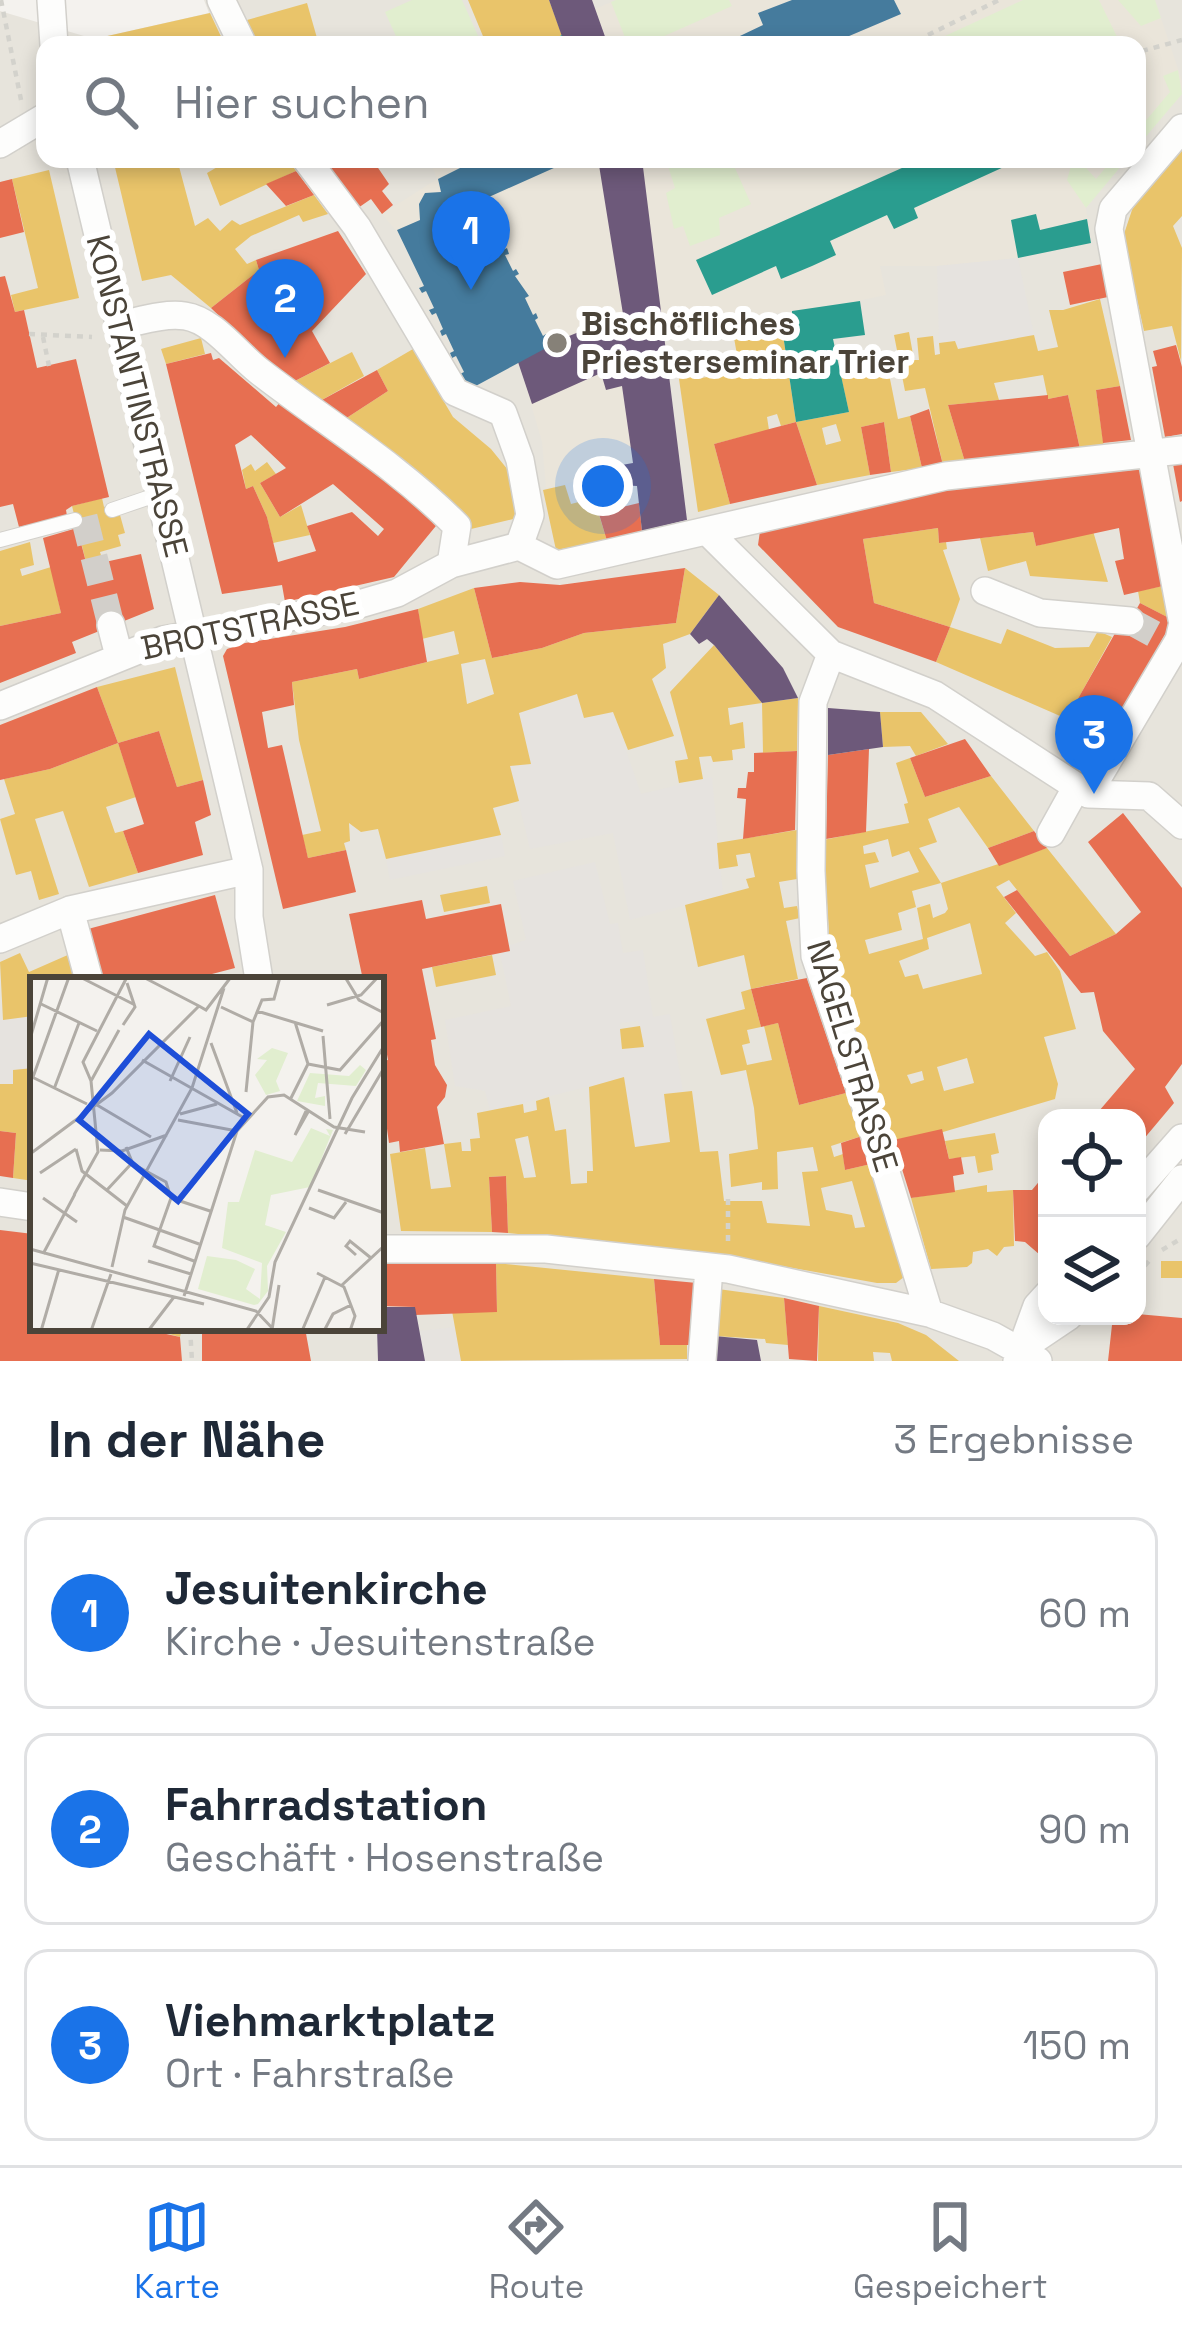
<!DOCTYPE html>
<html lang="de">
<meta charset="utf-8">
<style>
body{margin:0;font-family:"Space Grotesk",sans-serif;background:#f6f6f7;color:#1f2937}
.controls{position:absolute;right:36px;bottom:36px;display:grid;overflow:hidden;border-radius:24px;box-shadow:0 6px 18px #0003}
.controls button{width:108px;height:108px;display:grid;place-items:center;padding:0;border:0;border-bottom:3px solid #e0e1e3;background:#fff;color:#1f2937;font:60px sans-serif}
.you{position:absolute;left:603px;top:486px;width:42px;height:42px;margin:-30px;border:9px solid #fff;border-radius:50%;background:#1a73e8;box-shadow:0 0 0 18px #1a73e833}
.badge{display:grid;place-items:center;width:78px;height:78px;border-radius:50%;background:#1a73e8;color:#fff;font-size:39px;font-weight:700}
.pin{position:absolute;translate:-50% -99px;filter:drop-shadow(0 3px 6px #0008)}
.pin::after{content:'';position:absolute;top:63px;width:42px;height:36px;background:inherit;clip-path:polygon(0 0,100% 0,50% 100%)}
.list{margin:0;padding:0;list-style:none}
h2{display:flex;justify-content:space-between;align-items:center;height:156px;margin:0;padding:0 48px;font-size:51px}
h2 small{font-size:39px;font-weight:400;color:#747a83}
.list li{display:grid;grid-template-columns:78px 1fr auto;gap:36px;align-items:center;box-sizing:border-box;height:192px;margin:0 24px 24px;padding:0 24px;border:3px solid #e0e1e3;border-radius:24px}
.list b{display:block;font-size:45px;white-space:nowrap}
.list p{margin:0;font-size:39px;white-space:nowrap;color:#747a83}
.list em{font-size:39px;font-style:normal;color:#747a83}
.icon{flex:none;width:66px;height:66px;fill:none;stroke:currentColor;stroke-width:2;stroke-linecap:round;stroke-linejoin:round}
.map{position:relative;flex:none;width:1182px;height:1361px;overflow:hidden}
.search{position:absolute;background:#fff;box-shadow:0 6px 18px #0003;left:36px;right:36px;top:36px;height:132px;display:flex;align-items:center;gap:30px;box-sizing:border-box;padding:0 42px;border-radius:24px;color:#747a83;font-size:45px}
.sheet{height:804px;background:#fff}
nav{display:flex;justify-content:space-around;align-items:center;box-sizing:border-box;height:168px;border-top:3px solid #e0e1e3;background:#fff;font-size:33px;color:#747a83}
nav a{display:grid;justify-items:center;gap:6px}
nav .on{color:#1a73e8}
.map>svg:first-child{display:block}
</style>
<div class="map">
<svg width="1182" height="1361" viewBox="0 0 1182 1361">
<rect width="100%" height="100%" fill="#f4f2ee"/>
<path fill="#e7e4dc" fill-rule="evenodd" d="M204 0H1182V1361H0V11L94 39 209 13ZM45 45H1137V159H45ZM33 980H381V1328H33ZM1047 1118H1137V1316H1047Z"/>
<path fill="#eae5da" d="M616 0H1155L1182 81V94L1137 147V45H608L595 9Z
M429 159H1127L1086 208 1091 243 1018 258 937 266H880L886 295 828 307 674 325 663 330 642 531 636 484 619 485 614 473 546 488 542 442 519 363 469 383 462 379 460 374 464 372 457 357 452 358 450 353 454 350 446 335 442 336 440 331 443 328 436 313 432 315 429 310 433 307 426 292 422 293 419 288 424 285 399 234 382 214 437 179Z"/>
<path fill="#e1eecf" d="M412 0H462L479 38 464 45H400L385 12Z
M616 0H729L732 6 644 45H628L611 2Z
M1023 0H1099L1121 45H949L945 36Z
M1118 0H1155L1161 18 1141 26Z
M1178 70 1182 94 1137 147V131L1170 92 1163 76Z
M684 159H731L751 204 719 218 720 235 690 246 683 226 674 229 666 193 675 188 668 166Z
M1073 159H1078L1096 179 1113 159H1127L1086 208 1067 180Z"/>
<path fill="#e6e3df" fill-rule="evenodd" d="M1018 258 1034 335 958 349 955 341 939 343 937 266Z
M577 694 584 718 613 712 641 794 712 777 723 895 630 920 613 833 530 849 510 766 530 764 519 713Z
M501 835 505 856 390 880 386 859Z
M595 862 610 924 618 923 623 953 643 950 653 1017 670 1014 683 1092 664 1094 670 1142 635 1147 623 1078 490 1111 485 1091 455 1086 445 1020 511 1006 500 953 510 951V945L526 940 513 881ZM638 1021 644 1046 622 1049 620 1023Z
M33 1016V1068L13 1070V1084H0V1020Z
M455 1327 461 1361H425L419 1331Z"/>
<path fill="#e9c46a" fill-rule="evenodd" d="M468 0H549L562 35 539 45H477L485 41Z
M307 3 317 38 298 45H256L247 20Z
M210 13 225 45H95L94 39Z
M1182 150V216L1173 226 1182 248 1181 361 1172 326 1144 331 1123 237 1133 207Z
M113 159H177L195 226 208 218 220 231 232 220 240 225 314 195 328 214 303 222 299 215 251 236 235 249 247 264 256 260 259 270 211 308 171 275 142 281Z
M231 159H288L296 171 220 206 207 173Z
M49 170 79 298 15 312 11 295 38 288 12 179Z
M1100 299 1120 386 1096 390 1104 448 1080 449 1068 395 1048 399 1043 375 994 383 999 400 948 405 965 462 943 465 925 388 905 391 894 335 909 332 914 360H919L917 338 933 336 935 355 940 354 939 343 955 341 958 349 1034 335 1038 351 1058 347 1049 310H1063Z
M781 321 796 422 849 412 840 372 871 363V356L885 354 898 419 910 416 922 468 891 472 884 422 861 427 870 475 817 485 796 422 781 426 777 414 767 417 769 430 714 444 730 504 698 512 677 365 699 362 701 378 740 372 733 332ZM836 424 841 441 826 445 822 428Z
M201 338 205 354 166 364 161 349Z
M413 349 453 417 491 449 508 470 518 518 471 529 468 517 345 419 388 391 377 370Z
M352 352 364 376 320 401 289 384Z
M267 462 276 474 260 483 280 517 301 505 310 535 273 543 267 517 253 486 246 489 242 470 251 464 255 471Z
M615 473 620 490 608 493 604 475Z
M565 485 571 504 594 498 607 541 556 550 543 490Z
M102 498 104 507 111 505 114 517 120 515 125 533 118 535 121 546 100 552 103 562 87 566 72 506Z
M938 528 939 543 946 542 947 549 943 550 960 599 950 627 874 603 863 539Z
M1093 531 1108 582 1030 576 1026 561 988 571 980 538 1033 532 1036 546Z
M30 542 34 565 20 569 22 576 51 567 61 613 0 626V551Z
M685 568 719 595 690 634 663 644 666 668 652 679 674 736 628 750 613 712 584 718 577 694 519 713 531 764 510 766 519 801 493 808 501 835 386 859 378 829 361 832 349 823 350 841 344 843 346 850 308 858 302 835 321 831 299 740 292 682 357 669 359 679 459 654 454 631 422 639 418 609 474 588 492 658 542 648 584 633 676 623ZM485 659 494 694 467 704 461 664Z
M1163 586 1165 597 1167 617 1140 603 1138 591Z
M950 627 1001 644 1007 629 1055 648 1089 647 1098 631 1112 637 1067 719 936 662Z
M714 645 762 703 728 708 730 725 743 722 745 748 732 750 733 760 713 762 711 756 699 757 703 779 679 783 675 761 688 759 670 692Z
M175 667 203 780 177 787 159 731 118 743 97 687Z
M798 698 797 751 763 753 762 703Z
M880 712H921L948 744 916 756 910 746 883 747Z
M118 743 136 797 106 807 115 833 123 831 138 873 89 887 63 811 35 819 59 894 39 900 31 871 16 875 0 819 15 814 4 779 50 769Z
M910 758 925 797 991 776 1034 831 988 848 959 807 928 819 937 842 919 848 941 883 1047 848 1116 934 1070 956 1009 880 996 887 1016 913 1005 923 1035 956 1047 952 1060 971 1076 1029 1044 1037 1058 1084 1055 1099 943 1132 893 1140 831 965 823 840 909 823 904 804 908 803 896 763ZM888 839 892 857 909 851 919 872 870 888 865 865 879 862 875 852 864 854 863 846ZM941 883 948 909 945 913 933 918 930 904 917 908 923 939 869 954 865 940 902 930 898 913 916 907 912 891ZM970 923 982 974 923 989 918 974 905 977 899 961 929 949 927 938ZM967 1058 974 1083 944 1091 937 1067ZM922 1071 924 1080 911 1084 907 1075Z
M797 830V879L779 882 784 908 797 906 800 918 786 921 798 979 751 989 761 1027 747 1030 750 1043 742 1045 747 1065 772 1060 764 1026 778 1023 799 1105 846 1093 862 1136 831 1146 834 1157 843 1154 845 1170 871 1164 904 1277 896 1283H877L709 1253 508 1233 506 1176 489 1177 492 1232 401 1231 390 1154 425 1148 431 1189 451 1187 444 1144 461 1142 462 1151H471L470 1139 480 1138 477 1113 523 1104 524 1113 537 1110 536 1101 549 1097 555 1131 566 1129 571 1184 587 1183V1171H593L589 1087 624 1077 635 1147 670 1142 664 1094 692 1091 700 1152 718 1151 724 1201H762L767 1223 810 1226 802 1172 818 1171 813 1147 777 1152 778 1189 762 1190V1182L731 1187 729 1154 758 1149 754 1108 746 1070 721 1075 706 1019 745 1009 741 992 751 989 744 955 698 967 685 905 749 888 746 879 755 877 750 853 736 855 738 866 719 869 717 843ZM528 1136 536 1177 524 1178 515 1139ZM852 1181 865 1227 855 1228 852 1215 826 1210 821 1188Z
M487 886 490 903 444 912 440 895Z
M20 953 29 972 70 954 79 980H33V1016L3 1020 0 962Z
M492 955 496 975 436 987 432 967Z
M640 1026 644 1047 622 1049 620 1029Z
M33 1068V1181L13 1178 16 1133 0 1131V1084H13V1070Z
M995 1133 999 1153 991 1155 993 1170 978 1173 975 1156 949 1159 945 1141Z
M987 1185V1192L1013 1190 1014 1246 1004 1247 997 1256 988 1249 973 1252 972 1263 967 1267 931 1269 911 1198Z
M1161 1261H1182V1278H1161Z
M496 1263 654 1279 660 1345 687 1344V1359L461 1361 452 1311 497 1312Z
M718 1289 784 1298 788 1345 766 1343 765 1339 714 1336Z
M819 1306 898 1323 926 1335 959 1361H892L890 1353 873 1352 874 1361H818Z
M148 1328H182L180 1337Z"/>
<path fill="#e76f51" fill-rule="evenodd" d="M323 159H372L389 184 382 191 393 205 382 214 371 199 358 208Z
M296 171 314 195 286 206 266 184Z
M12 179 24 232 0 238V182Z
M338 231 366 274 312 331 330 363 289 384 211 308 259 270 256 260Z
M1102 264 1108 297 1070 305 1063 272Z
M5 276 15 312 24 310 37 368 76 359 109 497 72 506 66 510 67 516 19 527 13 504 0 507V277Z
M1176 345 1182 367V434L1165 437 1152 367 1157 366 1153 351Z
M211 353 213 360 219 358 276 407 281 401 440 521 394 577 285 602 282 585 222 594 166 364ZM251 435 286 468 260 483 280 517 333 484 384 529 378 536 352 512 307 526 316 551 278 562 267 517 253 486 246 489 235 445Z
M377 370 388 391 345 419 320 401Z
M1120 386 1131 440 1103 443 1096 390Z
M1048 395V399L1068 395 1080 449 965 462 948 405Z
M929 409 943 465 922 468 910 416Z
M796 422 817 485 730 504 714 444Z
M884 422 891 472 870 475 861 427Z
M1182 463V501L1180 502 1173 464Z
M1143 469 1163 586 1124 595 1115 561 1124 559 1119 528 1036 546 1033 532 939 543 938 528 863 539 874 603 950 627 936 662 838 627 758 545 760 531 955 487Z
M604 475 614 509 639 503 642 531 607 541 588 477Z
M77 528 87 566 141 554 154 609 72 642 76 653 0 683V626L61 613 43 538Z
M685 568 676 623 584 633 542 648 492 658 474 588 520 582 560 585Z
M1140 603 1173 620 1098 756 1058 734 1118 628 1124 631Z
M418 609 427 662 359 679 357 669 292 682 294 705 262 712 268 748 282 745 308 858 346 850 356 892 283 909 223 656 227 649 245 643 345 627Z
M97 687 118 743 50 769 0 780V725Z
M159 731 177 787 203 780 211 815 195 822 203 855 138 873 123 831 144 824 118 743Z
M965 739 991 776 925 797 910 758Z
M869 749 866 832 826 839 828 755Z
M797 751 795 830 743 839 746 799 737 798 738 788H746L748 772H754V753Z
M1123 813 1182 888V1064L1165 1087 1174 1103 1137 1147V1118H1093L1135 1069 1103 1031 1094 992 1081 993 1004 897 1017 890 1070 956 1116 934 1141 912 1088 842Z
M1034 831 1047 848 999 866 988 848Z
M215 895 235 968 189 980H101L88 929Z
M422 900 426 919 501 904 510 951 422 969 436 1039 431 1040 435 1065 447 1085 445 1097 437 1107 444 1144 400 1152 399 1141 389 1143 381 1086V1061L388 1060 386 1049 381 1050V980H363L349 914Z
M807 978 846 1093 799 1105 778 1023 761 1027 751 989Z
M942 1129 949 1159 961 1157 964 1174 953 1176 955 1192 911 1198 893 1140Z
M0 1131 16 1133 13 1178 0 1176Z
M862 1136 871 1164 845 1170 841 1143Z
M1047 1172V1261L1025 1242 1015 1241 1013 1190H1032Z
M506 1176 508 1233 492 1232 489 1177Z
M0 1230 33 1234V1328H139L180 1337 182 1361H0Z
M455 1259 496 1263 497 1312 415 1315V1307L381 1306V1261Z
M654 1279 697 1283 692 1345H660Z
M784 1298 819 1306 817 1361 789 1359Z
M1137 1314 1182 1318V1361H1108L1113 1316Z
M202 1328H305L311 1361H202Z"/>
<path fill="#6d597a" d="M549 0H592L608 45H565Z
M598 159H642L687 520 642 531 637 486 619 485 615 473 616 466 633 463 622 386 606 390 601 373 532 404 518 362 547 345 623 314Z
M719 595 783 668 798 698 762 703 714 645 707 639 699 644 690 634Z
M828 708 880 712 883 747 828 755Z
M384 1307H415L425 1361H378L377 1328 383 1324Z
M714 1336 757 1340 761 1361H711Z"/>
<path fill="#2a9d8f" d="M562 35 565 45H539Z
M922 159H1003L1006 166 914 208 918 218 894 229 887 215 830 241 836 255 812 266 781 279 776 266 712 295 696 260Z
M1036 214 1040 230 1087 219 1091 243 1018 258 1011 220Z
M860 301 865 335 833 339 849 412 796 422 781 321 792 317V311Z"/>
<path fill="#457b9d" d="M792 0H894L901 14 828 45H721L763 25 758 13Z
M478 159H574L480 201 483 207 487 205 489 210 485 212 496 225 492 226 497 236 500 234 503 250 507 248 509 254 505 255 513 271 516 269 519 274 515 276 529 296 525 298 533 315 536 313 538 318 535 320 543 336 546 334 549 340 545 341 548 347 472 388 460 374 464 372 456 356 452 358 450 353 454 351 446 334 442 336 440 331 443 329 436 313 432 315 429 310 434 308 426 291 422 293 419 288 424 286 397 230 420 220 419 204 425 193 441 192 438 179Z"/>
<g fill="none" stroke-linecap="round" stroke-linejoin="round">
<path stroke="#d2cfca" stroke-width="27" stroke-dasharray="27 14" stroke-linecap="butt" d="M84 517 111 625
M1130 621 1163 639"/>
<g stroke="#d2d0cb" stroke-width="16">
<path id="lane" d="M112 510 162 493
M0 540 75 520"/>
</g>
<g stroke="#d2d0cb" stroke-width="30">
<path id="street" d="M51 0 54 45
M221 0 243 45
M1182 128 1113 209 1109 229 1182 619
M0 144 45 117
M80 159 249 870V917L259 980
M306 159 357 227 455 392 503 413 520 460 530 515 519 546
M120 325C140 321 164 313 185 316 213 320 237 354 259 371 326 423 397 465 457 526L451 564
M709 533 831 654 935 695 1088 794 1149 796 1182 825
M985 591 1040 613 1130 621
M111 625 119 656
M831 654 813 702 811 871 815 956 862 1094 929 1313
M0 706 163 640 356 605 397 593 451 564 519 546 557 565 946 476 1182 450
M1088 794 1179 640 1182 627
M1051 833 1076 788
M70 910 89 980
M0 939 70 910 249 870
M1137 1189 1182 1138
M0 1202 33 1207
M1137 1236 1182 1179
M381 1249H546L728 1269 929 1313 993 1336 1038 1361
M1020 1349 1069 1316
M702 1361 709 1268
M1017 1361 1037 1306 1047 1295"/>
</g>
<path stroke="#d3d2cc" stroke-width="4.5" stroke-dasharray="6 6" stroke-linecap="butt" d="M1 0 21 100
M928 35 999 0
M1142 51 1182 40
M29 334 92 337
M43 337 49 366
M728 1241V1193
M1162 1250 1182 1238
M1137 1275 1149 1261
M190 1328 192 1361"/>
<use href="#lane" stroke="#fdfdfc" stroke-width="14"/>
<use href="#street" stroke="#fdfdfc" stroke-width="27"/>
</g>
<circle fill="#868178" stroke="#fff" stroke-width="4.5" cx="557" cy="343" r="12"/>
<g text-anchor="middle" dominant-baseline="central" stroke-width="12" stroke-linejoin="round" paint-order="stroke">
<g font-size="33" font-weight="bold" fill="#4b4439" stroke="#fff" text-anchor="start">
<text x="581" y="324">Bischöfliches<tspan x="581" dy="38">Priesterseminar Trier</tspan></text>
</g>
<g font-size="33" fill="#4b4439" stroke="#fff">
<text transform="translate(137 396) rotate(76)">KONSTANTINSTRASSE</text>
<text transform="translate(250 626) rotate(-12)">BROTSTRASSE</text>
<text transform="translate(852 1056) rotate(73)">NAGELSTRASSE</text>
</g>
</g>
<g transform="translate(30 977)">
<rect width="354" height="354" fill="#f4f2ee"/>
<path d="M242 71 258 76 246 104 250 114 236 118 225 98 237 83 227 82ZM330 88 336 93 326 109 288 106 285 121 295 119V129L267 124 280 96 319 99ZM281 151 300 159 296 152 303 153 280 210 241 218 235 248 256 255 237 289 238 314 228 327 224 328 168 312 177 279 206 283 225 292 216 312 230 322 232 286 192 271 198 225H209L225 173 262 185Z" fill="#e1eecf"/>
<path fill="none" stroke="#b0aca6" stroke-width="3" d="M50 0 105 28M113 0 169 29M315 0 329 23 354 36M9 26 67 54M297 28 331 18 348 0M169 29 176 33 201 0M191 30 223 45 216 115M227 34 293 54M223 45 232 23 244 22 250 0M265 45 278 87M93 48 105 30 97 6M293 59 300 142M0 62 18 0M181 66 207 136M112 83 216 142M278 87 310 93 354 43M0 99 57 127M3 100 39 0M61 104 53 85 97 0M140 104 160 60M24 112 49 46M260 123 278 87M67 128 121 160M276 134 265 158 278 135M150 137 187 127M148 143 207 154M315 157 354 91M96 170 103 187 136 205 141 221M46 172 52 194 97 229M70 173 92 174 137 158M0 177 82 116 169 29M10 196 46 172M288 213 354 236M76 214 102 186M44 218 68 175 61 104 89 53M13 221 47 245M141 221 124 269 164 284M141 221 180 234M279 231 304 241 316 225M93 240 169 267M0 272 226 334 245 354M13 277 45 217M326 278 316 269 320 264 341 281M118 284 161 297M0 286 174 327M82 290 95 233 162 111 194 11M287 296 314 310 325 339 320 354M312 308 354 269M154 319 207 154 238 120 254 118 304 150 335 155M242 353 249 308M11 354 29 292M61 354 81 297M118 354 144 320M216 354 239 320 245 285 322 121 354 69M272 354 295 300M294 354 303 337 321 328"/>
<path fill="#1d4ed8" fill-opacity="0.15" stroke="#1d4ed8" stroke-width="6" d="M119 57 218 137 148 224 49 143Z"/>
<rect width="354" height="354" fill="none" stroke="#4b4439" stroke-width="6"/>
</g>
</svg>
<div class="controls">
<button><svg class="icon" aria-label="locate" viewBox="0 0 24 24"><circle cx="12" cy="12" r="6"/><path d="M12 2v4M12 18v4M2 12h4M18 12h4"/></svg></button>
<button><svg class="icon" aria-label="layers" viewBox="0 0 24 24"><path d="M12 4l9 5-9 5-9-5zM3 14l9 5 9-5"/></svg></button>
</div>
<div class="you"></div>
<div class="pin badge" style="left:471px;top:290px">1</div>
<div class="pin badge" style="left:285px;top:358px">2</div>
<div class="pin badge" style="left:1094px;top:794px">3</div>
<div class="search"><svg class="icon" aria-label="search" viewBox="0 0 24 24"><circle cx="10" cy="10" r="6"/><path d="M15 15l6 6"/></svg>Hier suchen</div>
</div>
<section class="sheet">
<h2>In der Nähe<small>3 Ergebnisse</small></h2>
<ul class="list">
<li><span class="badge">1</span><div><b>Jesuitenkirche</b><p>Kirche · Jesuitenstraße</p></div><em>60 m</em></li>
<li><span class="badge">2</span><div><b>Fahrradstation</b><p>Geschäft · Hosenstraße</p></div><em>90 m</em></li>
<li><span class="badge">3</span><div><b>Viehmarktplatz</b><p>Ort · Fahrstraße</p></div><em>150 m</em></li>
</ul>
</section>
<nav>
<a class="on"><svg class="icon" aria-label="map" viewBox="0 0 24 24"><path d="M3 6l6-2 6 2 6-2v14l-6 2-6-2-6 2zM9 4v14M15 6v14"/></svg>Karte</a>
<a><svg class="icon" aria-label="directions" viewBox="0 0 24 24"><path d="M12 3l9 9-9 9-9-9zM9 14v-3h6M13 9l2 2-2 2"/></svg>Route</a>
<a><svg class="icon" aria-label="saved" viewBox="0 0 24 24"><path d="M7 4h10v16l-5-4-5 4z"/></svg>Gespeichert</a>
</nav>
